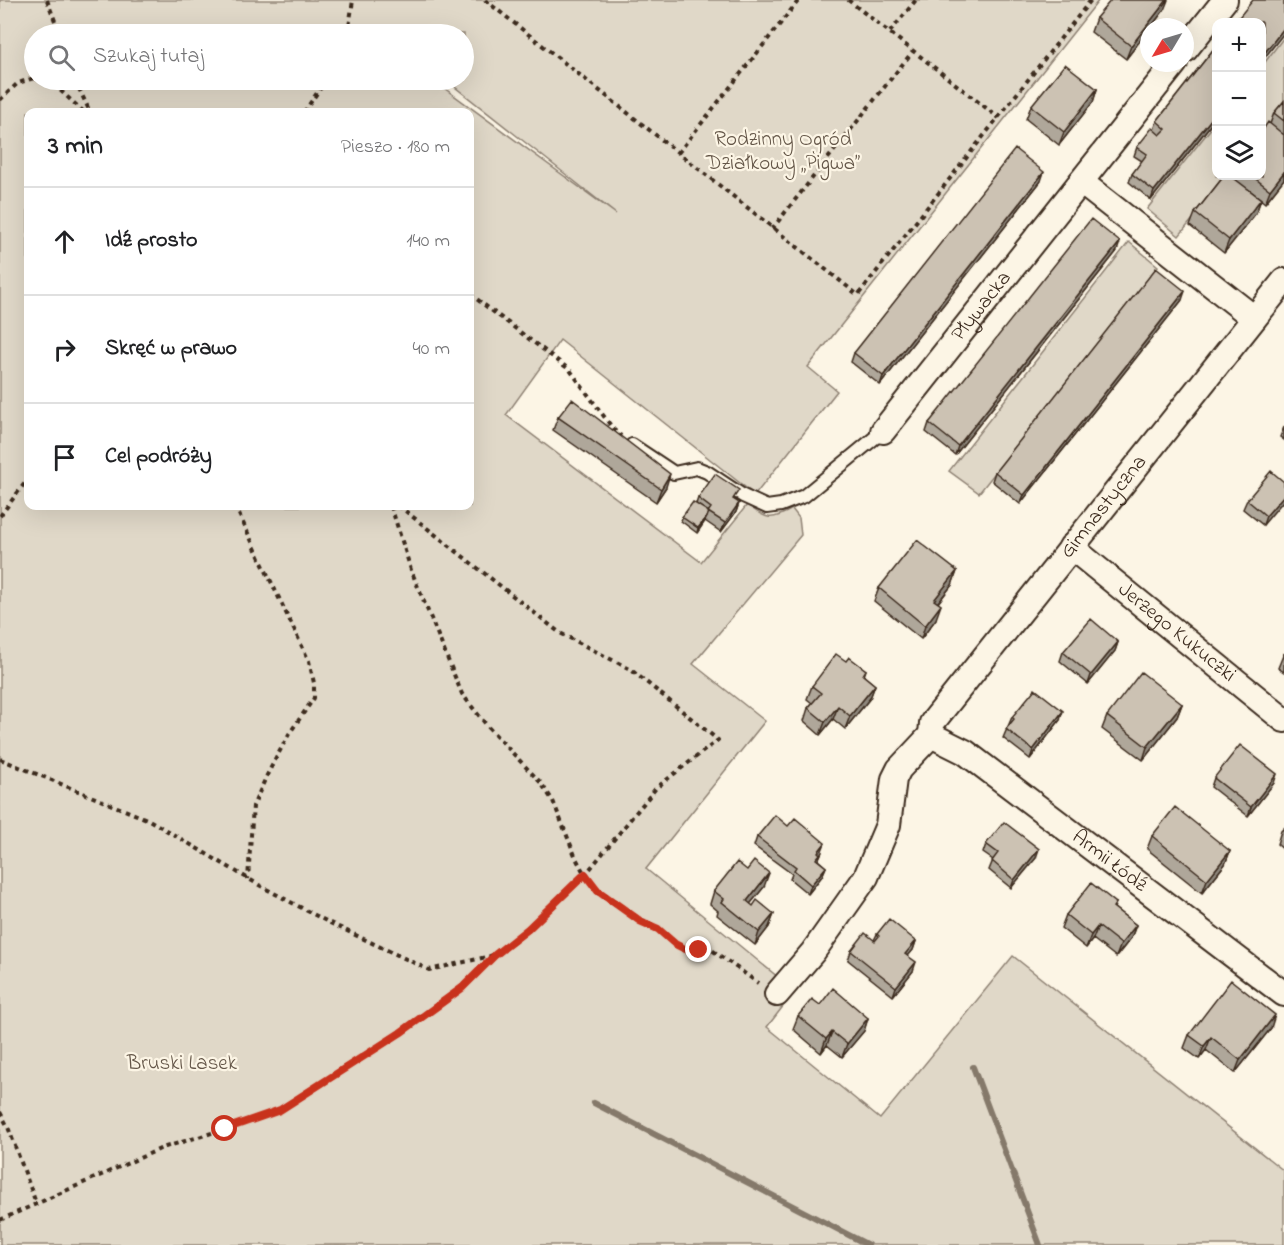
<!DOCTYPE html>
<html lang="pl">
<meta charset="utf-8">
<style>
body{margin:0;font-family:"Indie Flower",sans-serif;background:#f6f6f6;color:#202124}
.controls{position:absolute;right:18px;top:18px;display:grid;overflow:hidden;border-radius:12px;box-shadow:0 6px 24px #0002}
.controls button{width:54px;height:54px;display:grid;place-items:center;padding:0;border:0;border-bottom:2px solid #e0e0e0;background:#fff;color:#202124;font:30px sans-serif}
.compass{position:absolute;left:1140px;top:18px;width:54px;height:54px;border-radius:50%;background:#fff;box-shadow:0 6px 24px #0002;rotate:232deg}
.stop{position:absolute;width:18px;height:18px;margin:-14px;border:4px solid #c8321e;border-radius:50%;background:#fff}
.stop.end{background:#c8321e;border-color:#fff;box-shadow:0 2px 6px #0008}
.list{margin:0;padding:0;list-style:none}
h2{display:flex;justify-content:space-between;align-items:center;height:78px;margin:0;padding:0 24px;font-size:26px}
h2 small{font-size:20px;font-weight:400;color:#757577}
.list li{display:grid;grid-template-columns:39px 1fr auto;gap:18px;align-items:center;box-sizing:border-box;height:108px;padding:0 24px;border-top:2px solid #e0e0e0}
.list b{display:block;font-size:22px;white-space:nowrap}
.list em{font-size:20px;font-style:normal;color:#757577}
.icon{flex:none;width:33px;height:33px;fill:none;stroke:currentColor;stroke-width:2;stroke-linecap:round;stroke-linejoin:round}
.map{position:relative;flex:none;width:1284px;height:1245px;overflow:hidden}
.search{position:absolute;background:#fff;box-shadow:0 6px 24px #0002;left:24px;top:24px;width:450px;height:66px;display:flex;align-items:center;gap:15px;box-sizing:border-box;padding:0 21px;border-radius:33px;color:#757577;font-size:22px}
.panel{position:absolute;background:#fff;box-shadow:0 6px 24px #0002;left:24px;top:108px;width:450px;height:402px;border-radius:12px}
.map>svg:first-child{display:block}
</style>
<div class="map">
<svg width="1284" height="1245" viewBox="0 0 1284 1245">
<rect width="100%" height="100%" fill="#fcf5e5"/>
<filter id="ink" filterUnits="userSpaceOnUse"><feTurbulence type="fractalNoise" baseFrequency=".0167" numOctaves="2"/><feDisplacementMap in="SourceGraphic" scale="12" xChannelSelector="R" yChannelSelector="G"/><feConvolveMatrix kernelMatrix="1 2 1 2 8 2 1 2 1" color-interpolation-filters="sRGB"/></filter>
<g filter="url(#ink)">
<path fill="#e0d8c8" stroke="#8e8173" stroke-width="1.5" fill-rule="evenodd" d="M0 0H1099L808 367 837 391 755 495 560 340 506 415 701 562 747 505C767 519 770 522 792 509L799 518 801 535 693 664 765 721 646 869 795 991 767 1027 880 1119 1013 956 1284 1171V1245H0ZM381 28 390 34H464V80H446L616 214 433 80H34V34H377ZM28 112H470V506H28Z
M1284 37V107L1262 135V66Z
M1216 122V176H1228L1179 236 1147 209Z
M1129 242 1158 266 979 493 949 471Z"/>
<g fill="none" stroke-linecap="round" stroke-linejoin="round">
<path stroke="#85796b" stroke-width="6" d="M973 1067 1040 1245
M594 1103 868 1245"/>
<g stroke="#3b2a1e" stroke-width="16">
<path id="service" d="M632 445 674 473 697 468 707 472 743 496 767 507 781 505 804 496 883 431"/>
</g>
<g stroke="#3b2a1e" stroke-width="28">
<g id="minor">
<path d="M1185 50 1225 0"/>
<path d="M1081 182 1254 318"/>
<path id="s1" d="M883 431 1175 63"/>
<path id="s2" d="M1071 547 1284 720"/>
<path id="s3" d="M931 735 932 723 1284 281"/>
<path id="s4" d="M931 735 965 752 1284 994"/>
<path d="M777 994 813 952 866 877 888 825 894 779 899 769 931 735"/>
</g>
</g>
<path stroke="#3b2a1e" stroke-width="4" stroke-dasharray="4.5 4.5" stroke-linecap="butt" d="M47 0 60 34
M485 0 858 295 1091 0
M848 0 999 118
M890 32 916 0
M348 34 353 0
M46 80 52 83 84 112
M75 80 90 112
M0 100 18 83 34 78
M304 112 326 80
M678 153 799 0
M772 229 913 51
M470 294 570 370 614 430 621 436
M235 506 309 661 314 683V698L289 734 268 773 253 806 248 879
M391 506 411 570 462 694 488 727 541 783 553 801 576 858 585 875 598 891 641 921 658 929 675 943 685 949 712 950 758 983
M0 516 28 479
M0 759 149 820 259 885 328 922 429 970 495 955 528 929 585 875 656 788 718 740 630 669 560 633 399 506
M0 1112 8 1127 36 1203
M0 1220 162 1148 225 1129 280 1110 400 1033 462 988 495 955"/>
<use href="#service" stroke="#fcf5e5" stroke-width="12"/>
<use href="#minor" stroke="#fcf5e5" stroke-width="24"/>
</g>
<path fill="#afa79a" stroke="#3b2a1e" stroke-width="1.5" d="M1164 10 1151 27H1149V29L1126 59 1091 32 1096 18Z
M1216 46V118L1151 200 1129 182 1132 174 1142 161 1134 156 1137 147 1154 130 1157 121Z
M1097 89 1093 102 1059 145 1026 119 1031 106Z
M1284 101V179L1265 203 1248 189 1261 199 1256 213 1224 253 1190 226 1195 213 1224 176H1262L1270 124 1274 113Z
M1041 181 880 385 851 362 854 353Z
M1117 251 955 455 926 432 929 423Z
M1182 300 1020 504 992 481 995 472Z
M558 417 666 487 656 502 553 430Z
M1284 427V440L1280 437Z
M1284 482 1263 525 1243 509 1247 500Z
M698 498 736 499 735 500 739 503 736 512 721 532 705 521 697 533 681 521 682 517 696 504Z
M957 571 952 585 938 603 936 619 921 639 874 601 879 588Z
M1118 642 1115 651 1088 684 1060 661 1063 652Z
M1284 653V672L1278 668Z
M846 661 866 670 864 676 875 685 870 698 845 729 833 719 820 735 804 721 808 708 812 703 807 699 812 686Z
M1182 704 1177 717 1143 760 1102 729 1107 716Z
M1012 717 1060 720 1030 759 1003 738Z
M1214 778 1274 783 1248 816 1211 787Z
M1284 828V850L1277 844 1281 831Z
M1152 836 1230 851 1225 864 1202 893 1147 849Z
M757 837 822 852 818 860 826 867 822 876 808 894 790 879 792 874 754 846Z
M986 844 1036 858 1011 888 989 870 993 860 983 853Z
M764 887 750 904 753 906 774 914 769 927 755 945 717 915 718 911 710 904 714 891Z
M1116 903 1114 908 1136 925 1131 938 1116 957 1093 939 1086 948 1061 928 1066 915Z
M877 934 916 941 913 950 908 956 913 971 893 996 848 960 851 951 874 940Z
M820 1005 868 1018 864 1031 842 1057 827 1045 821 1053 793 1029 798 1016Z
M1271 1028 1235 1073 1206 1050 1199 1059 1184 1048 1189 1035Z"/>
<path fill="#8f887d" stroke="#3b2a1e" stroke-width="1.5" d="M1167 0H1168L1164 10 1151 27H1149V29L1126 59 1131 46Z
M1284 28V33L1262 61V56Z
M1097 89 1093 102 1059 145 1064 132Z
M1216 113V118L1151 200 1154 191Z
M1044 172 1041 181 880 385 883 376Z
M1284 172V179L1265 203 1270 190Z
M1261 199 1256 213 1224 253 1229 240Z
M1120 242 1117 251 955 455 958 446Z
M1185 291 1182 300 1020 504 1024 495Z
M670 474 666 487 656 502 661 489Z
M1284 495V500L1263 525 1266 516Z
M739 503 736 512 721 532 725 523Z
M707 517 705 521 697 533 698 528Z
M957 571 952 585 929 613 934 600Z
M941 605 936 619 921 639 925 626Z
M1118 642 1115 651 1088 684 1091 675Z
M875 685 870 698 845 729 850 716Z
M1182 704 1177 717 1143 760 1147 747Z
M838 706 833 719 820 735 825 722Z
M1063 711 1060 720 1030 759 1033 750Z
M1277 774 1274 783 1248 816 1251 807Z
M825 843 817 863 813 868 818 852Z
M1039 849 1036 858 1011 888 1014 880Z
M1230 851 1225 864 1202 893 1207 880Z
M826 867 822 876 808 894 811 885Z
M769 873 764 887 742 914 747 901Z
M774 914 769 927 755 945 759 932Z
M1136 925 1131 938 1116 957 1121 944Z
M1098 926 1093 939 1086 948 1091 935Z
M916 941 913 950 902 963 905 954Z
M916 962 913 971 893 996 896 987Z
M1275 1015 1271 1028 1235 1073 1240 1060Z
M868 1018 864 1031 842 1057 847 1044Z
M832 1032 827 1045 821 1053 826 1039Z
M1211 1037 1206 1050 1199 1059 1204 1046Z"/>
<path fill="#ccc2b3" stroke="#3b2a1e" stroke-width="1.5" d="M1111 0H1167L1131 46 1096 18Z
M1253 0H1284V28L1262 56V22H1235Z
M1216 46V113L1154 191 1132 174 1147 154 1137 147 1152 128 1160 135 1166 129 1157 121Z
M1065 64 1097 89 1064 132 1031 106Z
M1284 101V121L1274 113Z
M1268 122 1284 135V172L1270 190 1252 176H1262V131Z
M1015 149 1044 172 883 376 854 353Z
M1224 176H1231L1261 199 1229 240 1195 213Z
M1091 219 1120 242 958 446 929 423Z
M1156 268 1185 291 1024 495 995 472Z
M572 399 670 474 661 489 558 417Z
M1271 471 1284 482V495L1266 516 1247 500Z
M715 474 739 490 733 499 739 503 725 523 708 512 711 508 698 498Z
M693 502 709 512 707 517 698 528 682 517Z
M917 540 957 571 934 600 941 605 925 626 879 588Z
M1091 619 1118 642 1091 675 1063 652Z
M836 654 846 661 849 657 866 670 863 675 875 685 850 716 838 706 825 722 808 708 821 693 812 686Z
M1141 672 1182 704 1147 747 1107 716Z
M1035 689 1063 711 1033 750 1006 729 1014 719 1012 717Z
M1240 745 1277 774 1251 807 1214 778Z
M1175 807 1230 851 1207 880 1152 836Z
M775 815 788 826 795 818 825 843 818 852 820 854 816 859 826 867 811 885 794 870 796 867 757 837Z
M1004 822 1039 849 1014 880 992 861 998 853 986 844Z
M754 861 769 873 747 901 753 906 757 900 774 914 759 932 722 902 724 899 714 891 737 862 747 870Z
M1091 883 1116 903 1113 907 1136 925 1121 944 1098 926 1091 935 1066 915Z
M889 919 916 941 905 954 916 962 896 987 851 951 865 933 875 941 879 936 877 934Z
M1231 980 1275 1015 1240 1060 1211 1037 1204 1046 1189 1035Z
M833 988 868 1018 847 1044 832 1032 826 1039 798 1016 812 999 820 1005Z"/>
</g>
<g fill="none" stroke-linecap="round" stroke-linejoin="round" filter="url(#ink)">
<path stroke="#c8321e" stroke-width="8" d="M225 1129 280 1110 400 1033 462 988 495 955 528 929 585 874 598 891 640 921 658 929 675 944 685 949 699 950"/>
</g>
<g text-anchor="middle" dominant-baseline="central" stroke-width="4.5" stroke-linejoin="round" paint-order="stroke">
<g font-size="21" fill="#645648" stroke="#fcf5e5">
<text x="783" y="140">Rodzinny Ogród<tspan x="783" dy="24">Działkowy „Pigwa”</tspan></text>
<text x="182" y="1064">Bruski Lasek</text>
</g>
<g font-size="21" fill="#3b2a1e" stroke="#fcf5e5">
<text stroke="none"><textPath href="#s1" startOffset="159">Pływacka</textPath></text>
<text stroke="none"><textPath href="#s3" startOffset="288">Gimnastyczna</textPath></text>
<text stroke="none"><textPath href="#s2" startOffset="136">Jerzego Kukuczki</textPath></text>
<text stroke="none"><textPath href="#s4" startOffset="219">Armii Łódź</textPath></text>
</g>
</g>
</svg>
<div class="controls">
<button>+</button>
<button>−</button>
<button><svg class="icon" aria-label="layers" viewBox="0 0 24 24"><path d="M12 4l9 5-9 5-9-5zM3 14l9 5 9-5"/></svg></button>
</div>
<svg class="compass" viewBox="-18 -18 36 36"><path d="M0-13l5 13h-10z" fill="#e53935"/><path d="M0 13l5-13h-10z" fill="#757577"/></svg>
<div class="stop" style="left:225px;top:1129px"></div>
<div class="stop end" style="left:699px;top:950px"></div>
<div class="search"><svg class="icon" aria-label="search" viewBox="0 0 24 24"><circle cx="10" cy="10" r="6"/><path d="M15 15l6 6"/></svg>Szukaj tutaj</div>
<section class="panel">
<h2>3 min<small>Pieszo · 180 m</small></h2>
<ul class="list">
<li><svg class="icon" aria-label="ahead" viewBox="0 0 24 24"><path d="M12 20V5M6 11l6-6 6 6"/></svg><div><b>Idź prosto</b></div><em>140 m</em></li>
<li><svg class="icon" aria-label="right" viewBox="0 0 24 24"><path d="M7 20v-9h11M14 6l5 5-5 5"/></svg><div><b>Skręć w prawo</b></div><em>40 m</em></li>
<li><svg class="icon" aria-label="arrive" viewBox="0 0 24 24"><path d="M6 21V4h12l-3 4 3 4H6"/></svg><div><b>Cel podróży</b></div></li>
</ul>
</section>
</div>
